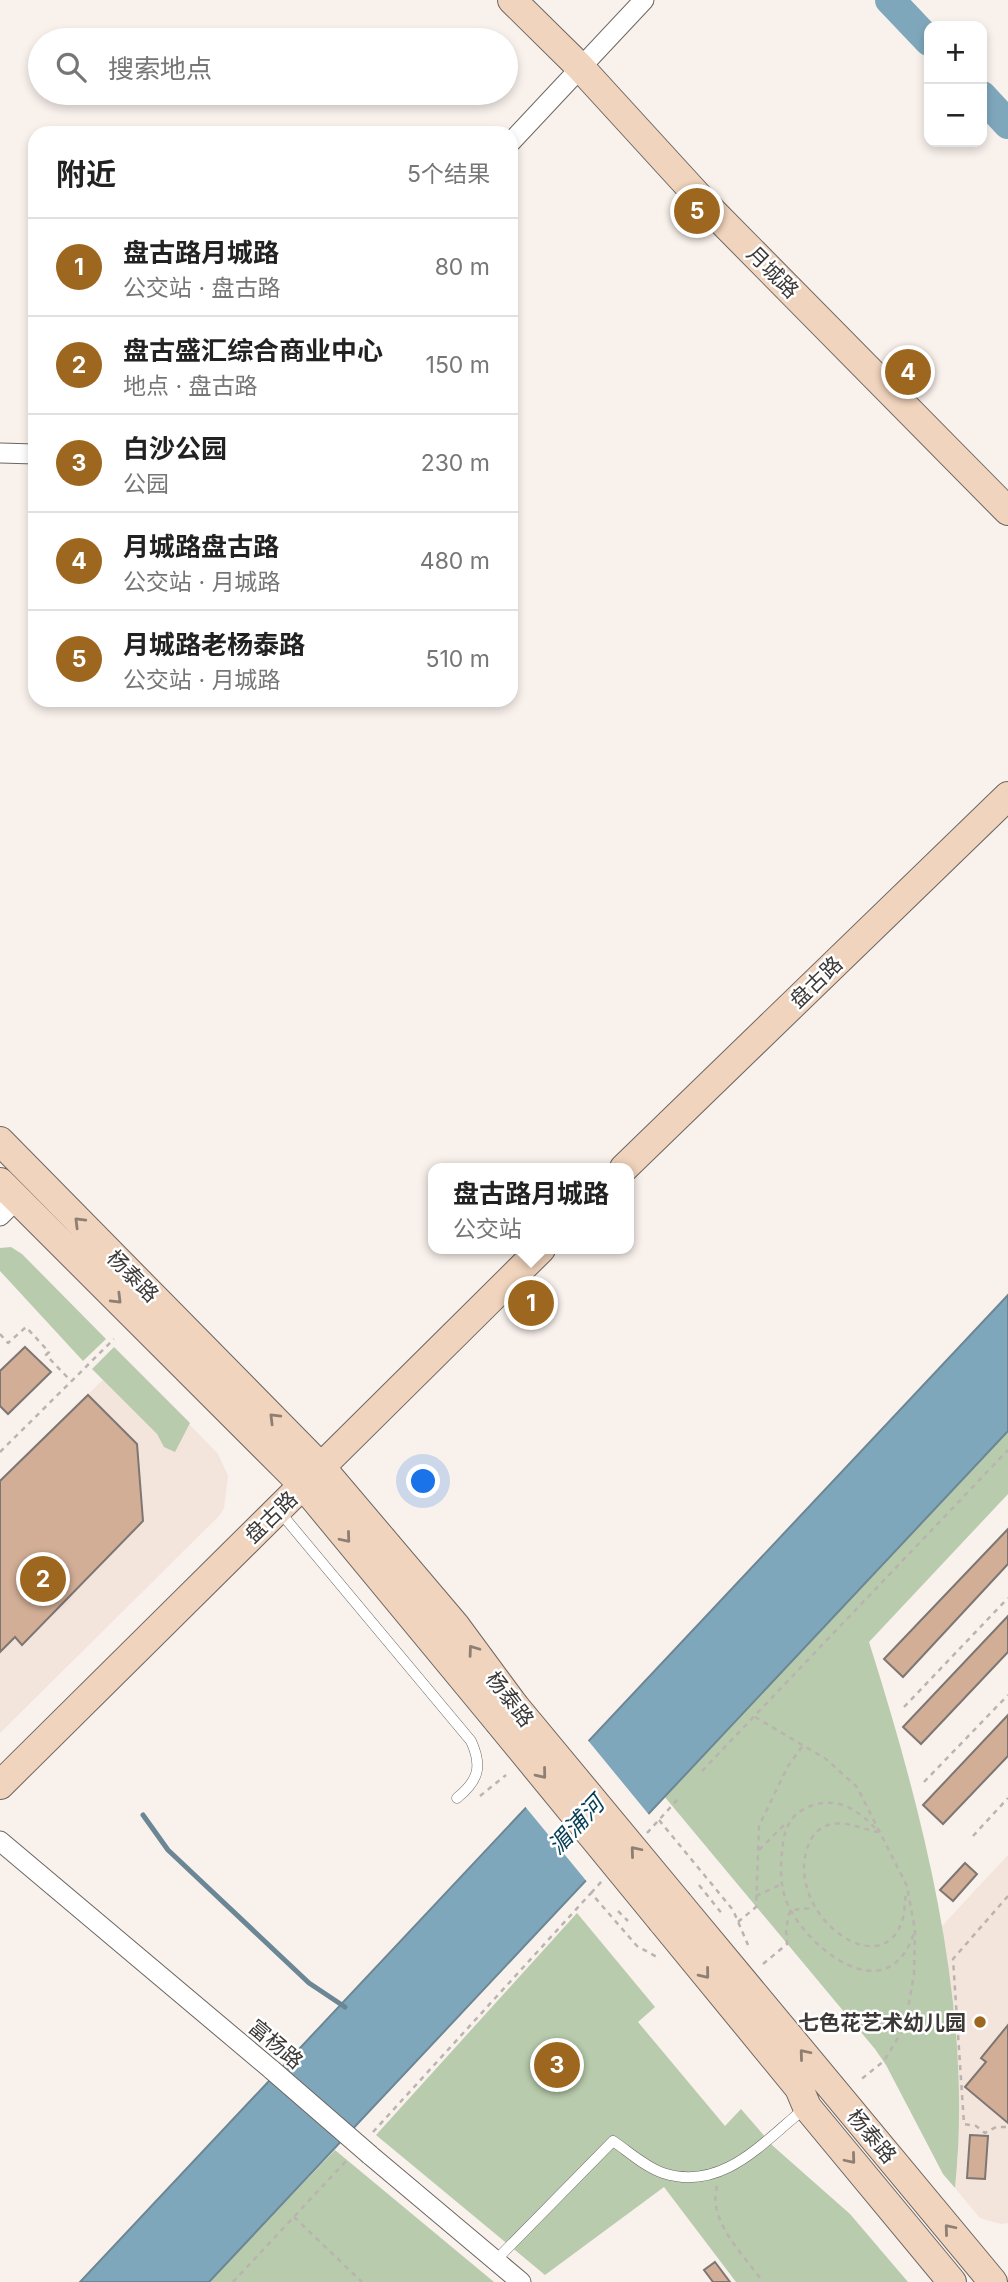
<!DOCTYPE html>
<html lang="zh">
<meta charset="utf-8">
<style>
body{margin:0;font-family:Inter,"Noto Sans SC",sans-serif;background:#f6f6f6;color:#222}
.controls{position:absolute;right:21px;top:21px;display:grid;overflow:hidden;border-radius:14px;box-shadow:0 4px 10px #0003}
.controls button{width:63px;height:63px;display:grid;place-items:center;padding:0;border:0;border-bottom:2px solid #e0e0e0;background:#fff;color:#222;font:35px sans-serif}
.you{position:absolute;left:424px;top:1482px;width:24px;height:24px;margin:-18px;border:5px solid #fff;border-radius:50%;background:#1a73e8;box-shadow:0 0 0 10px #1a73e833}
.badge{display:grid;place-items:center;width:46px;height:46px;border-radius:50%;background:#9d6720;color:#fff;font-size:23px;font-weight:700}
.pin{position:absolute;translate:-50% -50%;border:4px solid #fff;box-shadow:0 2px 7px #0006}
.popup{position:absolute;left:428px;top:1163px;width:206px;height:91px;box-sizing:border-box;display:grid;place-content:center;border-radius:14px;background:#fff;filter:drop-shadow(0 2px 5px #0005);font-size:23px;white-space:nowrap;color:#767676}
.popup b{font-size:26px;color:#222}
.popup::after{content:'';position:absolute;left:50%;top:100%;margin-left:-14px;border:14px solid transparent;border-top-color:#fff}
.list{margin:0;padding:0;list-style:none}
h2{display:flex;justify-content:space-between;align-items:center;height:91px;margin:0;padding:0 28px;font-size:30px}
h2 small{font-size:23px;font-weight:400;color:#767676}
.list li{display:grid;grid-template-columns:46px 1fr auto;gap:21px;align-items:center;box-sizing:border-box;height:98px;padding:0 28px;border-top:2px solid #e0e0e0}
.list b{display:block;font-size:26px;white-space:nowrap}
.list p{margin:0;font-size:23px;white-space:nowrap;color:#767676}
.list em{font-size:23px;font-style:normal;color:#767676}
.icon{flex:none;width:38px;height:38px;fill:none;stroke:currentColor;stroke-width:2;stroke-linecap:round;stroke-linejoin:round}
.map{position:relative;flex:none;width:1008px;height:2282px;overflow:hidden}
.search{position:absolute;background:#fff;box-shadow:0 4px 10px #0003;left:28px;top:28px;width:490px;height:77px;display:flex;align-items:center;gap:18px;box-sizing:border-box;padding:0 24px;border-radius:38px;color:#767676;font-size:26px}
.panel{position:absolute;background:#fff;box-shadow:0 4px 10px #0003;left:28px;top:126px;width:490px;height:581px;border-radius:21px}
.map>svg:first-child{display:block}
</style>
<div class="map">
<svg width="1008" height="2282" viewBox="0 0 1008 2282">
<rect width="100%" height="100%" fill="#f9f1ec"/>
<path fill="#f3e4dc" d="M125 1358 218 1454 228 1476 224 1508 219 1516 0 1733V1481Z
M1008 1855V2223L1001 2224 980 2218 955 2188 958 2158 942 1926Z"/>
<path fill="#b8cbac" d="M11 1247 22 1254 106 1339 83 1361 0 1271V1248Z
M114 1347 190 1423 175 1452 164 1447 157 1434 92 1369Z
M1008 1431V1494L869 1642C923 1813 974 2007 955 2188L943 2174 886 2065 875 2049 664 1796Z
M577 1913 655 2007 638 2022 725 2126 741 2109 773 2146 850 2214 908 2282H736L664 2187 545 2275 376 2135Z
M335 2150 494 2282H209Z"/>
<path fill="#7fa7bc" stroke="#6b8694" stroke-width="2" d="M1008 1295V1431L209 2282H80Z"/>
<path fill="#f9f1ec" d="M586 1738 650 1816 620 1848 556 1769Z
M552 1773 617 1852 588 1883 523 1804Z"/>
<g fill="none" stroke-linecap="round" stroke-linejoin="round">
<path stroke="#6b8694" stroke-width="5" d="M143 1815 168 1850 309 1983 345 2007"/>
<path stroke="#7fa7bc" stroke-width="30" d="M890 0 929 41
M982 96 1008 124"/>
</g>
<path fill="#d2ae96" stroke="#7d7672" stroke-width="2" d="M25 1347 51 1372 8 1414 0 1406V1371Z
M88 1395 137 1444 143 1521 22 1645 15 1637 0 1652V1481Z
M1008 1529V1564L903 1677 884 1659Z
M1008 1616V1652L921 1744 903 1727Z
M1008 1715V1756L943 1824 923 1805Z
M965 1863 977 1874 953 1901 940 1890Z
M1008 2025V2123L965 2087 986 2062 981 2058Z
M970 2135 988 2136 985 2179 967 2178Z
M715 2262 730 2282H713L704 2270Z"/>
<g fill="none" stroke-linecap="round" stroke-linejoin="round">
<g stroke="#6c6662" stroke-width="11">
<path id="lane" d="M279 1511 471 1741C483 1767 478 1781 457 1798
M495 2261 613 2141C628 2151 645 2167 663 2173 722 2192 762 2143 804 2109"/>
</g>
<g stroke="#6c6662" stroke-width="21">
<path id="street" d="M511 142 644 0
M0 453 35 454
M0 1216 17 1199
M0 1841 272 2070
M370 2155 521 2282"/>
</g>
<g stroke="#6c6662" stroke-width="30">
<path id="secondary" d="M512 0 580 67 708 207 1008 511
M0 1141 321 1467 455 1625 514 1705
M624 1168 1008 796
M0 1182 303 1485 498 1721
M0 1785 541 1249
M679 1904 993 2282
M662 1921 799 2088 807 2107 952 2282"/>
</g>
<path stroke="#bab3af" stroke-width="2.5" stroke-dasharray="5 5" stroke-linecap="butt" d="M0 1334 8 1343 26 1327 49 1352 46 1355 71 1381
M0 1452 114 1339
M904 1707 1008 1598
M755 1717 826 1759 857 1787 907 1886 915 1930 914 1974 909 2003 899 2036 884 2061 859 2081
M702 1771 1008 1450
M924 1782 1008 1695
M480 1796 506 1775
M659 1820 733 1910 748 1945
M875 1828C859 1811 839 1797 814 1805 794 1811 786 1823 783 1843 780 1865 779 1891 791 1911 817 1956 889 2008 914 1933
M879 1832C864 1830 847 1821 832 1824 818 1827 811 1836 807 1849 786 1916 884 1987 903 1918 905 1909 905 1900 906 1891
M647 1833 678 1799
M973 1836 1008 1798
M759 1850 786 1823
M699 1885 723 1915
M591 1893 602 1881
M756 1896 782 1884
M1008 1896 953 1959 964 2124 976 2126 985 2133 996 2127H1008
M618 1911 628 1921
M738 1922 756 1907 759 1826 788 1766 804 1744
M763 1964 787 1944 786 1929 790 1910 814 1908
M373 2132 591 1893 637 1946 657 1957
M717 2186C707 2221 744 2255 763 2282
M294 2217 362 2282
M233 2282 347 2160"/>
<use href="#lane" stroke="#fff" stroke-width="10"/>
<use href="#street" stroke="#fff" stroke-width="19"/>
<use href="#secondary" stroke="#f1d4bd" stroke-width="28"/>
<g stroke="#6c6662" stroke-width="21" stroke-linecap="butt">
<path id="street-bridge" d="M272 2070 370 2155"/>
</g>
<g stroke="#6c6662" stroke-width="30" stroke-linecap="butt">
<path id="secondary-bridge" d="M514 1705 679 1904
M498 1721 662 1921"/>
</g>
<use href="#street-bridge" stroke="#fff" stroke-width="19"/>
<use href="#secondary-bridge" stroke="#f1d4bd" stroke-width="28"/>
</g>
<defs><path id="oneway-chevron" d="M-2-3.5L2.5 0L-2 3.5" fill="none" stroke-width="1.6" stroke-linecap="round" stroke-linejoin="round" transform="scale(1.75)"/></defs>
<g stroke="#8d7f73">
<use href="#oneway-chevron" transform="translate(79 1222) rotate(-135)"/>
<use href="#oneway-chevron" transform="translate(117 1299) rotate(45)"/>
<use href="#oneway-chevron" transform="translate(274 1418) rotate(-135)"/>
<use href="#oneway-chevron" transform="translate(346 1538) rotate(50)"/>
<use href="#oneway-chevron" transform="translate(473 1650) rotate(-126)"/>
<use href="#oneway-chevron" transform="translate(542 1774) rotate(51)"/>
<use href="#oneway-chevron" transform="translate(635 1851) rotate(-130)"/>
<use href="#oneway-chevron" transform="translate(705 1974) rotate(51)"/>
<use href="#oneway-chevron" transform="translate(804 2054) rotate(-130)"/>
<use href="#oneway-chevron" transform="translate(851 2159) rotate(50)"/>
<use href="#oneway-chevron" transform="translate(949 2229) rotate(-130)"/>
</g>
<circle fill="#9d6720" stroke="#fff" stroke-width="2.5" cx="980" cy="2022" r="7"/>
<g text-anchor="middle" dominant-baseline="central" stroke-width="5" stroke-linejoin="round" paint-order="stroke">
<g font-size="21" fill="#3c3937" stroke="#fff">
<text transform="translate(773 272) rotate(45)">月城路</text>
<text transform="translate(816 982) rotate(-44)">盘古路</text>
<text transform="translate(133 1276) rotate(45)">杨泰路</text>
<text transform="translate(271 1517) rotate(-44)">盘古路</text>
<text transform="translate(510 1699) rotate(52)">杨泰路</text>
<text transform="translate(276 2044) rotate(40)">富杨路</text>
<text transform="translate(872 2136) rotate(50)">杨泰路</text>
</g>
<g font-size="21" font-weight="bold" fill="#3c3937" stroke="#fff" text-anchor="end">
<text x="966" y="2022">七色花艺术幼儿园</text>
</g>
<g font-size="23" font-style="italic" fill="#063e55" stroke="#fff">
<text transform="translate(576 1825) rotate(-47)">湄浦河</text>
</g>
</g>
</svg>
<div class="controls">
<button>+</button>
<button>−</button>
</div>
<div class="you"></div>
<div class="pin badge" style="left:531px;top:1303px">1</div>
<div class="popup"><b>盘古路月城路</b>公交站</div>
<div class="pin badge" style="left:43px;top:1579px">2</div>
<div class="pin badge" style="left:557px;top:2065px">3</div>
<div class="pin badge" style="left:908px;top:372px">4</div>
<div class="pin badge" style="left:697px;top:211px">5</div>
<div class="search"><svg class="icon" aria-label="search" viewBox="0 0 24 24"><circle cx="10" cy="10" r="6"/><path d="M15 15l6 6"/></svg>搜索地点</div>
<section class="panel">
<h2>附近<small>5个结果</small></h2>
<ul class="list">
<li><span class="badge">1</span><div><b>盘古路月城路</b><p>公交站 · 盘古路</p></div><em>80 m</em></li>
<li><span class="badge">2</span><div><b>盘古盛汇综合商业中心</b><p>地点 · 盘古路</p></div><em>150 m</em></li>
<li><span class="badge">3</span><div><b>白沙公园</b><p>公园</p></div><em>230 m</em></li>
<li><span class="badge">4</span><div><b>月城路盘古路</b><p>公交站 · 月城路</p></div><em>480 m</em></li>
<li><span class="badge">5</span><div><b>月城路老杨泰路</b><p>公交站 · 月城路</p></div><em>510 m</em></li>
</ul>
</section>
</div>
